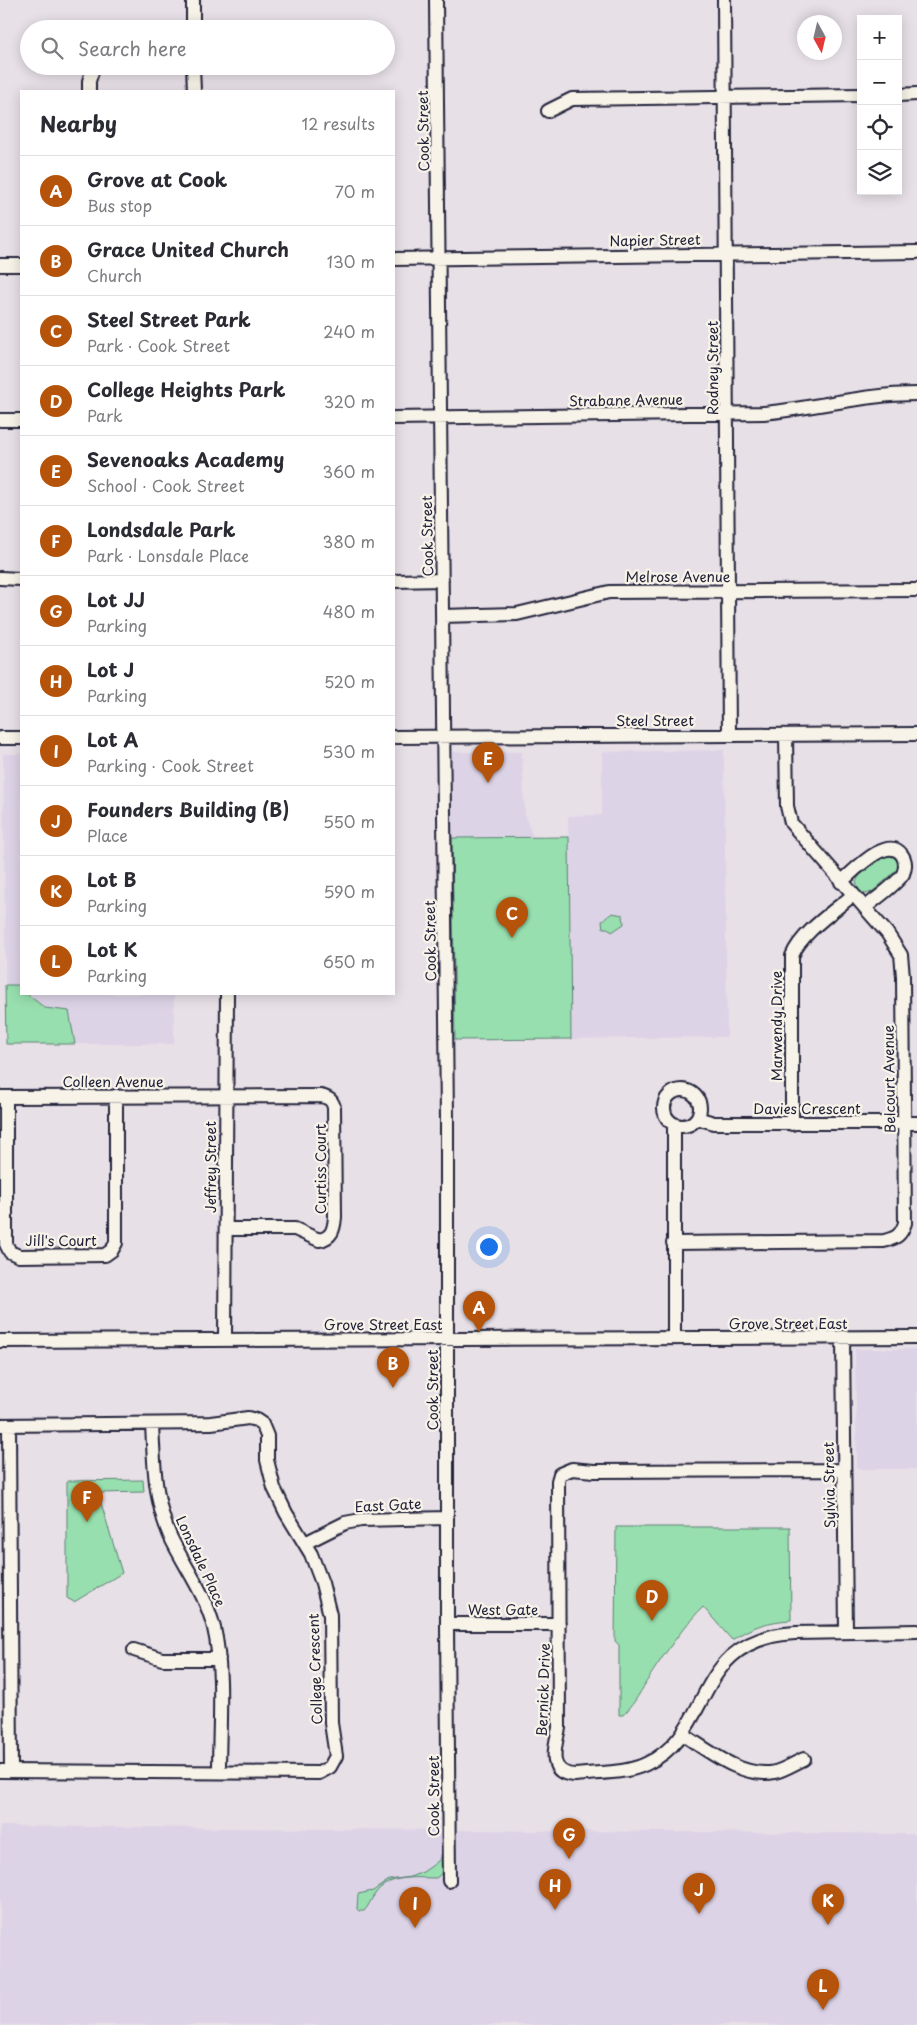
<!DOCTYPE html>
<meta charset="utf-8">
<style>
body{margin:0;font-family:"Playpen Sans",sans-serif;background:#f2f2f3;color:#2b2b33}
.controls{position:absolute;right:15px;top:15px;display:grid;overflow:hidden;border-radius:0px;box-shadow:0 2px 12px #0003}
.controls button{width:45px;height:45px;display:grid;place-items:center;padding:0;border:0;border-bottom:1px solid #e1e1e2;background:#fff;color:#2b2b33;font:25px sans-serif}
.compass{position:absolute;left:797px;top:15px;width:45px;height:45px;border-radius:50%;background:#fff;box-shadow:0 2px 12px #0003;rotate:172deg}
.you{position:absolute;left:488px;top:1246px;width:18px;height:18px;margin:-12px;border:4px solid #fff;border-radius:50%;background:#1a73e8;box-shadow:0 0 0 8px #1a73e833}
.badge{display:grid;place-items:center;width:32px;height:32px;border-radius:50%;background:#b45309;color:#fff;font-size:16px;font-weight:700}
.pin{position:absolute;translate:-50% -41px;filter:drop-shadow(0 1px 2px #0008)}
.pin::after{content:'';position:absolute;top:26px;width:18px;height:15px;background:inherit;clip-path:polygon(0 0,100% 0,50% 100%)}
.list{margin:0;padding:0;list-style:none}
h2{display:flex;justify-content:space-between;align-items:center;height:65px;margin:0;padding:0 20px;font-size:21px}
h2 small{font-size:16px;font-weight:400;color:#7c7c81}
.list li{display:grid;grid-template-columns:32px 1fr auto;gap:15px;align-items:center;box-sizing:border-box;height:70px;padding:0 20px;border-top:1px solid #e1e1e2}
.list b{display:block;font-size:19px;white-space:nowrap}
.list p{margin:0;font-size:16px;white-space:nowrap;color:#7c7c81}
.list em{font-size:16px;font-style:normal;color:#7c7c81}
.icon{flex:none;width:28px;height:28px;fill:none;stroke:currentColor;stroke-width:2;stroke-linecap:round;stroke-linejoin:round}
.map{position:relative;flex:none;width:917px;height:2025px;overflow:hidden}
.search{position:absolute;background:#fff;box-shadow:0 2px 12px #0003;left:20px;top:20px;width:375px;height:55px;display:flex;align-items:center;gap:12px;box-sizing:border-box;padding:0 18px;border-radius:28px;color:#7c7c81;font-size:19px}
.panel{position:absolute;background:#fff;box-shadow:0 2px 12px #0003;left:20px;top:90px;width:375px;height:905px;border-radius:0px}
.map>svg:first-child{display:block}
</style>
<div class="map">
<svg width="917" height="2025" viewBox="0 0 917 2025">
<rect width="100%" height="100%" fill="#e8e0e7"/>
<filter id="ink" filterUnits="userSpaceOnUse"><feTurbulence type="fractalNoise" baseFrequency=".02" numOctaves="2"/><feDisplacementMap in="SourceGraphic" scale="10" xChannelSelector="R" yChannelSelector="G"/><feConvolveMatrix kernelMatrix="1 2 1 2 8 2 1 2 1" color-interpolation-filters="sRGB"/></filter>
<g filter="url(#ink)">
<path fill="#ddd3e7" d="M724 750 727 1037 571 1039 568 816 602 815V752Z
M452 752H522L525 815 533 837 452 838Z
M3 754H21V994H174V1044H6Z
M855 1349H917V1469H857Z
M0 1826 917 1834V2025H0Z"/>
<path fill="#97dfae" stroke="#5c8074" d="M569 837 571 1039 455 1040 452 838Z
M888 852 899 858V866L897 870 872 892 866 894 859 891 856 882 859 876Z
M612 913 623 915 624 924 612 932 608 928H603L602 921Z
M5 985H18L21 988V994H27L45 1008 69 1011 75 1044H6Z
M143 1480 144 1492 98 1493 122 1573 74 1602 67 1598V1481Z
M616 1527H790L791 1620C769 1621 750 1627 732 1640L703 1607C682 1628 666 1652 650 1676 641 1690 635 1704 623 1715H619V1645L615 1641Z
M443 1855C443 1864 445 1873 436 1878 415 1878 389 1874 375 1894 371 1899 369 1906 364 1911H359L357 1909 358 1894 373 1891 389 1880 410 1877 423 1872 436 1863Z"/>
<g fill="none" stroke-linecap="round" stroke-linejoin="round">
<g stroke="#22223b" stroke-width="16">
<path id="minor" d="M193 0V29
M436 0 447 1120V1624L449 1881
M724 0 729 735
M193 66 194 91
M89 91V81L94 66
M898 95 917 94
M548 111 572 99 861 95
M394 259 917 252
M0 265H21
M394 418 764 413C815 408 865 394 917 394
M0 420H21
M0 578 21 579
M394 581 442 580
M442 616 517 614 609 592 917 590
M394 737 917 734
M0 738H21
M841 882C854 871 888 834 902 855 906 861 906 867 903 874 896 885 875 899 865 908
M664 1108a18 18 0 1 1 36 0a18 18 0 1 1-36 0Z
M0 1097 321 1096C329 1098 332 1100 334 1107L335 1217C334 1229 332 1238 319 1240L295 1229H226
M6 1097V1244L10 1252 19 1256 105 1255 112 1250 116 1243V1096
M697 1118 714 1123H917
M792 1124V956C801 933 834 911 853 895
M673 1243 884 1241C897 1238 901 1235 905 1223L903 976 901 955 887 933 791 823 787 806 786 735
M843 1337 846 1632
M674 1338V1124
M225 1340 227 994
M0 1341 917 1337
M152 1424C154 1462 154 1500 170 1536 185 1568 205 1592 214 1628 224 1671 219 1727 219 1772
M0 1425 211 1423 248 1418 256 1420 262 1424 267 1436V1460L274 1488 286 1513 311 1554 322 1583 330 1615 331 1723 336 1756 330 1767 319 1773 0 1771
M9 1425 11 1771
M844 1470 594 1471 572 1469 560 1474 558 1481 559 1728C555 1747 546 1774 575 1775 598 1772 625 1774 646 1764 716 1732 690 1639 795 1633L917 1631
M305 1543 345 1523 361 1520 447 1518
M447 1624H559
M134 1650 162 1659H219
M682 1734C708 1750 742 1779 775 1772 784 1770 795 1763 804 1759"/>
</g>
<use href="#minor" stroke="#f7f3e8" stroke-width="12"/>
</g>
</g>
<g text-anchor="middle" dominant-baseline="central" stroke-width="4.5" stroke-linejoin="round" paint-order="stroke">
<g font-size="14" fill="#22223b" stroke="#f7f3e8">
<text transform="translate(423 131) rotate(-91)">Cook Street</text>
<text transform="translate(655 240) rotate(-1)">Napier Street</text>
<text transform="translate(712 368) rotate(-90)">Rodney Street</text>
<text transform="translate(626 400) rotate(-1)">Strabane Avenue</text>
<text transform="translate(427 536) rotate(-91)">Cook Street</text>
<text x="678" y="576">Melrose Avenue</text>
<text x="655" y="720">Steel Street</text>
<text transform="translate(430 941) rotate(-91)">Cook Street</text>
<text transform="translate(776 1026) rotate(-90)">Marwendy Drive</text>
<text transform="translate(889 1079) rotate(-91)">Belcourt Avenue</text>
<text x="113" y="1081">Colleen Avenue</text>
<text x="807" y="1108">Davies Crescent</text>
<text transform="translate(210 1167) rotate(-90)">Jeffrey Street</text>
<text transform="translate(320 1169) rotate(-90)">Curtiss Court</text>
<text x="61" y="1240">Jill's Court</text>
<text x="788" y="1323">Grove Street East</text>
<text x="383" y="1324">Grove Street East</text>
<text transform="translate(432 1390) rotate(-90)">Cook Street</text>
<text transform="translate(829 1485) rotate(-91)">Sylvia Street</text>
<text transform="translate(388 1505) rotate(-3)">East Gate</text>
<text transform="translate(201 1561) rotate(65)">Lonsdale Place</text>
<text x="503" y="1609">West Gate</text>
<text transform="translate(315 1669) rotate(-92)">College Crescent</text>
<text transform="translate(543 1690) rotate(-88)">Bernick Drive</text>
<text transform="translate(433 1796) rotate(-90)">Cook Street</text>
</g>
</g>
</svg>
<div class="controls">
<button>+</button>
<button>−</button>
<button><svg class="icon" aria-label="locate" viewBox="0 0 24 24"><circle cx="12" cy="12" r="6"/><path d="M12 2v4M12 18v4M2 12h4M18 12h4"/></svg></button>
<button><svg class="icon" aria-label="layers" viewBox="0 0 24 24"><path d="M12 4l9 5-9 5-9-5zM3 14l9 5 9-5"/></svg></button>
</div>
<svg class="compass" viewBox="-18 -18 36 36"><path d="M0-13l5 13h-10z" fill="#e53935"/><path d="M0 13l5-13h-10z" fill="#7c7c81"/></svg>
<div class="you"></div>
<div class="pin badge" style="left:479px;top:1332px">A</div>
<div class="pin badge" style="left:393px;top:1388px">B</div>
<div class="pin badge" style="left:512px;top:938px">C</div>
<div class="pin badge" style="left:652px;top:1621px">D</div>
<div class="pin badge" style="left:488px;top:783px">E</div>
<div class="pin badge" style="left:87px;top:1522px">F</div>
<div class="pin badge" style="left:569px;top:1859px">G</div>
<div class="pin badge" style="left:555px;top:1910px">H</div>
<div class="pin badge" style="left:415px;top:1928px">I</div>
<div class="pin badge" style="left:699px;top:1914px">J</div>
<div class="pin badge" style="left:828px;top:1925px">K</div>
<div class="pin badge" style="left:823px;top:2010px">L</div>
<div class="search"><svg class="icon" aria-label="search" viewBox="0 0 24 24"><circle cx="10" cy="10" r="6"/><path d="M15 15l6 6"/></svg>Search here</div>
<section class="panel">
<h2>Nearby<small>12 results</small></h2>
<ul class="list">
<li><span class="badge">A</span><div><b>Grove at Cook</b><p>Bus stop</p></div><em>70 m</em></li>
<li><span class="badge">B</span><div><b>Grace United Church</b><p>Church</p></div><em>130 m</em></li>
<li><span class="badge">C</span><div><b>Steel Street Park</b><p>Park · Cook Street</p></div><em>240 m</em></li>
<li><span class="badge">D</span><div><b>College Heights Park</b><p>Park</p></div><em>320 m</em></li>
<li><span class="badge">E</span><div><b>Sevenoaks Academy</b><p>School · Cook Street</p></div><em>360 m</em></li>
<li><span class="badge">F</span><div><b>Londsdale Park</b><p>Park · Lonsdale Place</p></div><em>380 m</em></li>
<li><span class="badge">G</span><div><b>Lot JJ</b><p>Parking</p></div><em>480 m</em></li>
<li><span class="badge">H</span><div><b>Lot J</b><p>Parking</p></div><em>520 m</em></li>
<li><span class="badge">I</span><div><b>Lot A</b><p>Parking · Cook Street</p></div><em>530 m</em></li>
<li><span class="badge">J</span><div><b>Founders Building (B)</b><p>Place</p></div><em>550 m</em></li>
<li><span class="badge">K</span><div><b>Lot B</b><p>Parking</p></div><em>590 m</em></li>
<li><span class="badge">L</span><div><b>Lot K</b><p>Parking</p></div><em>650 m</em></li>
</ul>
</section>
</div>
